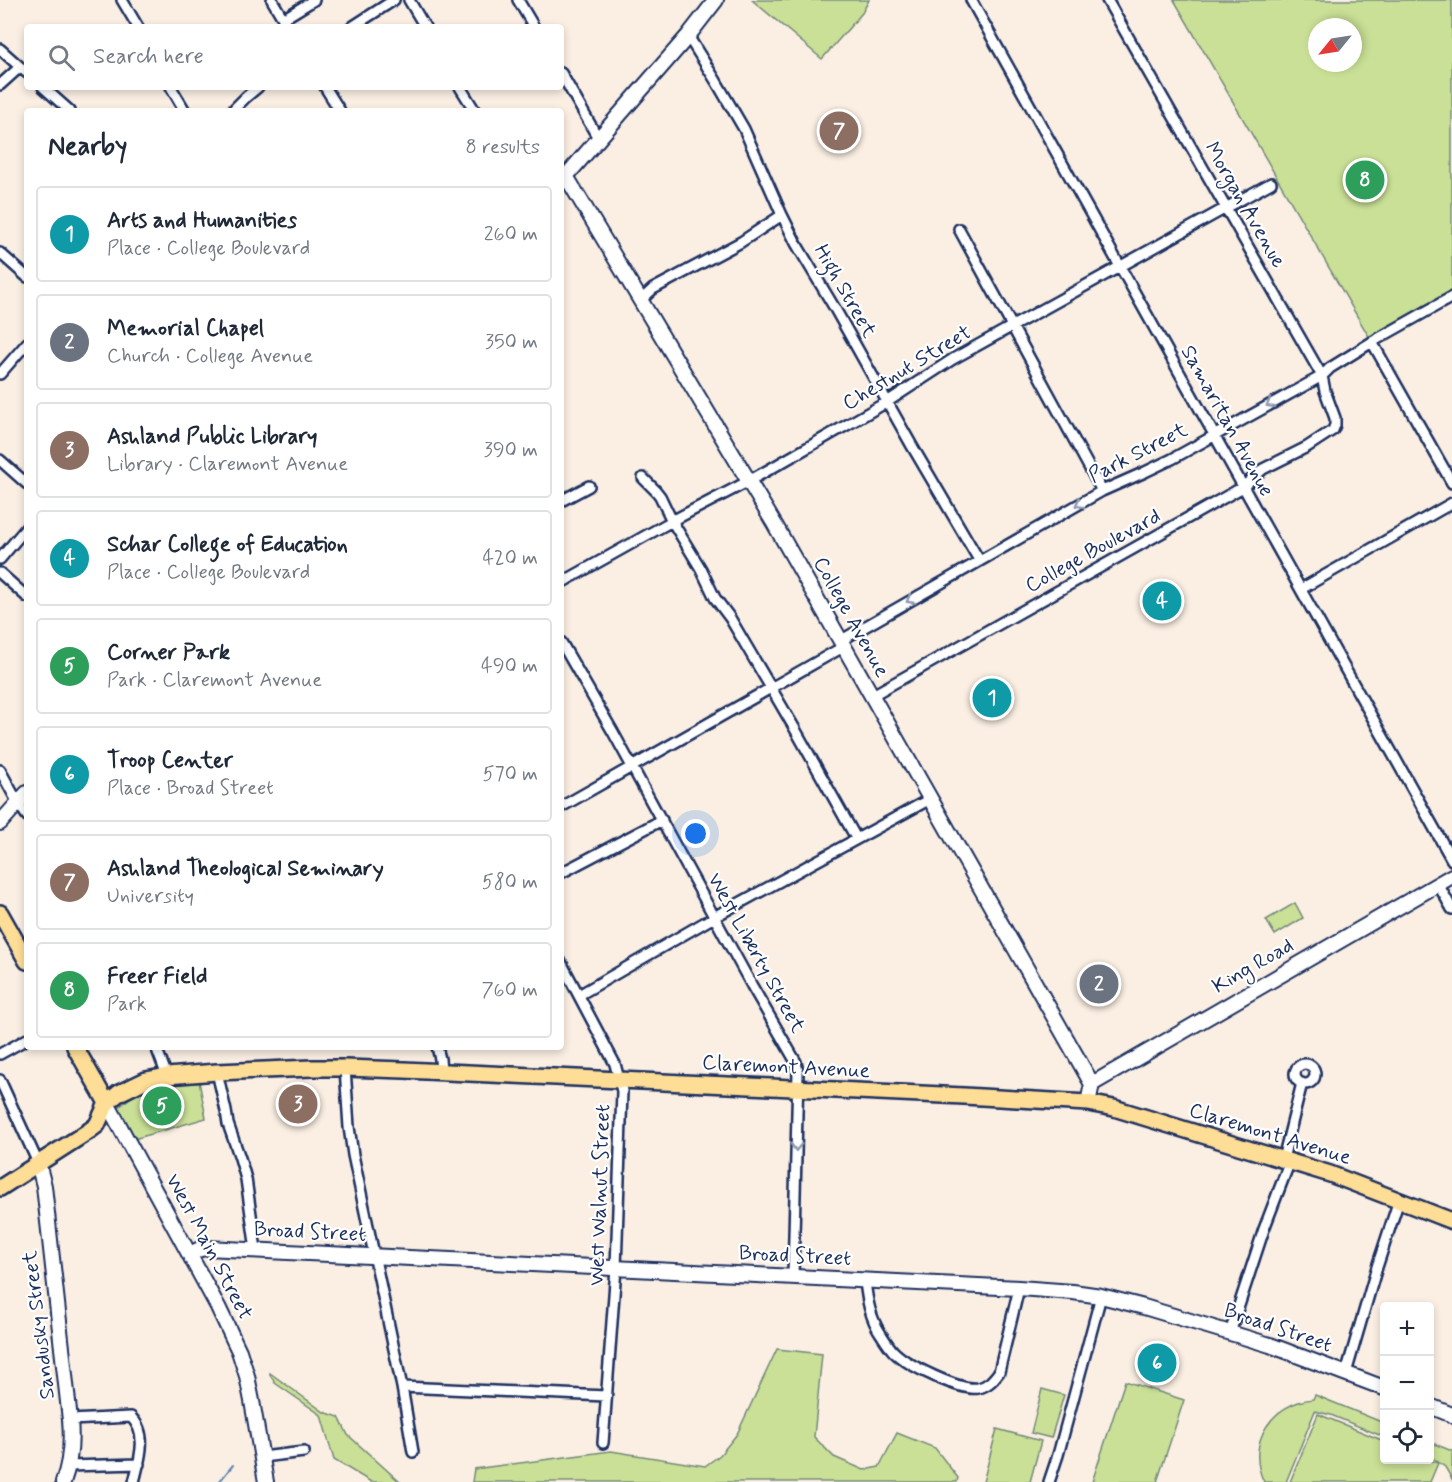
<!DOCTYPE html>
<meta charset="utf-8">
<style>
body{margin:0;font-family:Mynerve,sans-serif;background:#f2f2f3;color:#1f2937}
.controls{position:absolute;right:18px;bottom:18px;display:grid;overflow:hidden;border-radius:6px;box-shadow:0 3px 9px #0003}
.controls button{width:54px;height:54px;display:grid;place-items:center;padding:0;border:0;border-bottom:2px solid #e0e1e3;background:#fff;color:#1f2937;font:30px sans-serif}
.compass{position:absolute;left:1308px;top:18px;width:54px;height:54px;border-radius:50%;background:#fff;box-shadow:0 3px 9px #0003;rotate:240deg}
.you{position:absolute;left:696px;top:834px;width:21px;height:21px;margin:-15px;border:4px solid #fff;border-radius:50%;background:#1a73e8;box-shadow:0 0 0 9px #1a73e833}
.badge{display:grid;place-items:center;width:39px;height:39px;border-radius:50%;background:#c8321e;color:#fff;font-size:20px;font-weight:700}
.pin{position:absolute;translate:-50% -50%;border:3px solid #fff;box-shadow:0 2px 6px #0006}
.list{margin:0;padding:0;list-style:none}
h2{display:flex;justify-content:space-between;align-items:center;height:78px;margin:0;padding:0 24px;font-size:26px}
h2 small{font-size:20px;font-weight:400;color:#747a83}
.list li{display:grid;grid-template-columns:39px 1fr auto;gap:18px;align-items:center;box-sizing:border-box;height:96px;margin:0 12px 12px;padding:0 12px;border:2px solid #e0e1e3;border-radius:6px}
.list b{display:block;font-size:22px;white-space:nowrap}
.list p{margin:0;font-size:20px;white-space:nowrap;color:#747a83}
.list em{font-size:20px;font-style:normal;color:#747a83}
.icon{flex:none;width:33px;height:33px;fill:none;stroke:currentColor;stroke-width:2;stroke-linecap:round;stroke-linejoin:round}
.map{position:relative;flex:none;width:1452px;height:1482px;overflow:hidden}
.search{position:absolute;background:#fff;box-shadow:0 3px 9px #0003;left:24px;top:24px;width:540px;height:66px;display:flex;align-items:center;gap:15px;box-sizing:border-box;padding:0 21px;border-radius:6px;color:#747a83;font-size:22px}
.panel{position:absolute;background:#fff;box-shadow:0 3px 9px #0003;left:24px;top:108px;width:540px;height:942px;border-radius:6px}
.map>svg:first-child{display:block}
</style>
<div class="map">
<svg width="1452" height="1482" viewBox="0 0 1452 1482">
<rect width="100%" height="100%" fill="#fbefe3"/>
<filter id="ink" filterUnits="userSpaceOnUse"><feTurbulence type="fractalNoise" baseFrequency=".0167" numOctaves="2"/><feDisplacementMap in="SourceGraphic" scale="12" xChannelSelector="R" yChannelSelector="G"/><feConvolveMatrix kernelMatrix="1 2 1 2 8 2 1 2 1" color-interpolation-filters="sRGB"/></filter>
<g filter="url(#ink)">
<path fill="#cae096" stroke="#72887a" stroke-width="1.5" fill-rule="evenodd" d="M752 0H869L862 13 822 59Z
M1174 0H1452V297L1372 342ZM1317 27H1353V63H1317Z
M1295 903 1303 918 1275 935 1266 920Z
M199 1081 206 1118 127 1141 112 1113 130 1098 150 1086Z
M777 1349 822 1354 814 1437 834 1457 864 1470 879 1467 897 1433 935 1448 958 1478 957 1482H472L474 1469 611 1451 705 1466 720 1455 737 1434Z
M270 1373 324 1412 339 1417 348 1435 400 1482H371L334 1460 321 1415 275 1383 270 1375Z
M1125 1381 1184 1400 1157 1482H1092Z
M1042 1389 1064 1395 1051 1438 1031 1433Z
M1315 1395 1384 1423V1437L1331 1415 1315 1411 1286 1482H1264C1245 1443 1272 1403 1313 1399Z
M1318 1414 1384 1441V1460H1429L1438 1463 1430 1482H1290Z
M997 1429 1041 1441 1030 1482H983Z
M1430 1442 1452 1451V1479L1445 1467 1430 1456Z"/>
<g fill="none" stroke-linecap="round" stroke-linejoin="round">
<path stroke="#5d85b0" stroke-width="2" d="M219 1482 233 1465"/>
<g stroke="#1b2f5e" stroke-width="14">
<path id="street" d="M122 0 138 27
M272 0 288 27
M409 0 425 27
M518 0 534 27
M971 0 1452 860
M283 19 314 0
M352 27 394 0
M688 36 716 81 744 129 782 215 797 245 834 307 912 446 979 560
M0 49 27 73
M561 73 598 138
M0 85 20 67
M43 87 70 111
M171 87 185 111
M325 87 340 111
M460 87 475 111
M232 111 246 97 258 87
M959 229 1102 491
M0 253 27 277
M641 300 653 289 741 242 782 215
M1372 342 1452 483
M0 374 27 343
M0 460 27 484
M643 478 656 491 660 496 672 521 701 569 715 598 730 618 795 729 856 838
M561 501 589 486
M0 559 27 527
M0 573 27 597
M561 583 672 521 749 481 887 402 953 359 1271 183
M1301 589 1452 503
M840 641 1102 491 1145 472 1172 459 1322 376 1330 368 1372 342 1452 297
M561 642 613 732 752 986 796 1062 798 1072 793 1277
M871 696 1243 487 1263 469 1307 447 1333 430 1335 425V418L1325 391 1322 376 1107 0
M0 770 18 803 27 816
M561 807 843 647
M561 873 662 820
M1438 884 1452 909
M561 962 615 1064 622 1091 616 1268 603 1443
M579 995 714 917 930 799
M156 1047 167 1076
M437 1047 440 1059 441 1072
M0 1054 27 1039
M1295 1074a10 10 0 1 1 20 0a10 10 0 1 1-20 0Z
M345 1068 349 1127 353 1155 402 1387 413 1452
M217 1072 226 1111 228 1124 240 1158 246 1179 256 1250
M0 1080 38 1163
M1283 1159 1302 1083
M865 1281C867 1299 870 1318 881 1334 885 1340 889 1347 894 1352 907 1365 960 1391 978 1388 988 1386 993 1380 999 1372L1019 1288
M1230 1333 1264 1229 1290 1161
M1346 1373 1377 1267 1399 1200
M402 1387 606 1396
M70 1420 131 1417C149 1434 139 1461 134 1482
M262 1457 304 1452
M68 1466 139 1464
M1049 1482 1058 1455 1101 1296"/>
</g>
<g stroke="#1b2f5e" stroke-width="18">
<path id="secondary" d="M566 176 775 525 1092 1084
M561 182 688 36 716 0
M0 823 27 793
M107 1103 218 1307 239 1351 247 1376 252 1401 266 1482
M1088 1103 1092 1084 1452 876
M38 1163 44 1186 70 1420C72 1442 71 1461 63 1482
M190 1254 200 1249 206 1248 1019 1288 1073 1292 1101 1296 1144 1307 1270 1345 1384 1388
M1430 1406 1452 1415"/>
</g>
<g stroke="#1b2f5e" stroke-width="20">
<path id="primary" d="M0 913 27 961
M75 1047 107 1103
M0 1188 89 1131 97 1125 107 1103 119 1093 146 1080 167 1076 217 1072 312 1068H345L404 1070 964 1096 1088 1103 1114 1108 1330 1174 1452 1221"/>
</g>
<use href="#street" stroke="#fff" stroke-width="9"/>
<use href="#secondary" stroke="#fff" stroke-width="14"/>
<use href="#primary" stroke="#fedd96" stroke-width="15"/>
</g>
<defs><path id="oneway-chevron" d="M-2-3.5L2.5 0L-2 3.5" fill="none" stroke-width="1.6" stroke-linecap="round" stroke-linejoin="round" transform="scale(1.5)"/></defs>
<g stroke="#8d97ae">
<use href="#oneway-chevron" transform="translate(1270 404) rotate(151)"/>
<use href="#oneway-chevron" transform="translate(1079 504) rotate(151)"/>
<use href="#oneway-chevron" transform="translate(910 600) rotate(150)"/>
<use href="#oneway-chevron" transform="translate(796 1147) rotate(92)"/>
</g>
</g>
<g text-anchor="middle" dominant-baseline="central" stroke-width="4.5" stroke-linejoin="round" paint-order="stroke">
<g font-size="21" fill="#1b2f5e" stroke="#fff">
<text transform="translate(1245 205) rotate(60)">Morgan Avenue</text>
<text transform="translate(845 291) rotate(60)">High Street</text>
<text transform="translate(907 368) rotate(-31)">Chestnut Street</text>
<text transform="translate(1227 421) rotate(61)">Samaritan Avenue</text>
<text transform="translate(1138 453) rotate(-27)">Park Street</text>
<text transform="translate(1093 551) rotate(-29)">College Boulevard</text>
<text transform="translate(851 617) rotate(61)">College Avenue</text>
<text transform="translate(756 953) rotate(61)">West Liberty Street</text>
<text transform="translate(1253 966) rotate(-30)">King Road</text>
<text transform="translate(786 1067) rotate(3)">Claremont Avenue</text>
<text transform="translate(1270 1134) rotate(17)">Claremont Avenue</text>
<text transform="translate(600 1195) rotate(-88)">West Walnut Street</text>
<text transform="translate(310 1232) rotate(3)">Broad Street</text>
<text transform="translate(209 1247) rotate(62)">West Main Street</text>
<text transform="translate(795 1256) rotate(3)">Broad Street</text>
<text transform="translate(39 1325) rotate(-97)">Sandusky Street</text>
<text transform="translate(1278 1328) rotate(19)">Broad Street</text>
</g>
</g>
</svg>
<div class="controls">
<button>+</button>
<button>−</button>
<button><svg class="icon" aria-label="locate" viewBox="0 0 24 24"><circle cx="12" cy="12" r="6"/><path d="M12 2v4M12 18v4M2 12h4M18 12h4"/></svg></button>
</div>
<svg class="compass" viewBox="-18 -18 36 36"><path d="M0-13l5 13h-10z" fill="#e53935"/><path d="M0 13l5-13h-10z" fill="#747a83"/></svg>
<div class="you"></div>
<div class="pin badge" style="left:992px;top:698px;background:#0f9aa8">1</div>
<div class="pin badge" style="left:1099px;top:984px;background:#6b7280">2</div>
<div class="pin badge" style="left:298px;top:1104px;background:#8d6e63">3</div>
<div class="pin badge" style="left:1162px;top:601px;background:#0f9aa8">4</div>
<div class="pin badge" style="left:162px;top:1106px;background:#2e9e5b">5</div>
<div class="pin badge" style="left:1157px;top:1363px;background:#0f9aa8">6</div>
<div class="pin badge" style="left:839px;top:131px;background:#8d6e63">7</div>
<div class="pin badge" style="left:1365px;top:180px;background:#2e9e5b">8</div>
<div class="search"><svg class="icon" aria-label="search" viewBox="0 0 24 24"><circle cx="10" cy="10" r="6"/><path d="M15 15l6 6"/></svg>Search here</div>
<section class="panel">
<h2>Nearby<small>8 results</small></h2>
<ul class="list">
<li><span class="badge" style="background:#0f9aa8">1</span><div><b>Arts and Humanities</b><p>Place · College Boulevard</p></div><em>260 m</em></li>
<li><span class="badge" style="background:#6b7280">2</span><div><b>Memorial Chapel</b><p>Church · College Avenue</p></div><em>350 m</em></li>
<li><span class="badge" style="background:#8d6e63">3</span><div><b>Ashland Public Library</b><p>Library · Claremont Avenue</p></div><em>390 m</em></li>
<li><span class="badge" style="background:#0f9aa8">4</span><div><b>Schar College of Education</b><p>Place · College Boulevard</p></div><em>420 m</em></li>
<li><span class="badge" style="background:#2e9e5b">5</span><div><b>Corner Park</b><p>Park · Claremont Avenue</p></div><em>490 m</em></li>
<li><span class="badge" style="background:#0f9aa8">6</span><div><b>Troop Center</b><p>Place · Broad Street</p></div><em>570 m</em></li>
<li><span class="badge" style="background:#8d6e63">7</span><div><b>Ashland Theological Seminary</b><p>University</p></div><em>580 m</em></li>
<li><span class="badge" style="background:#2e9e5b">8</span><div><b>Freer Field</b><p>Park</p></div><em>760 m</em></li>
</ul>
</section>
</div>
